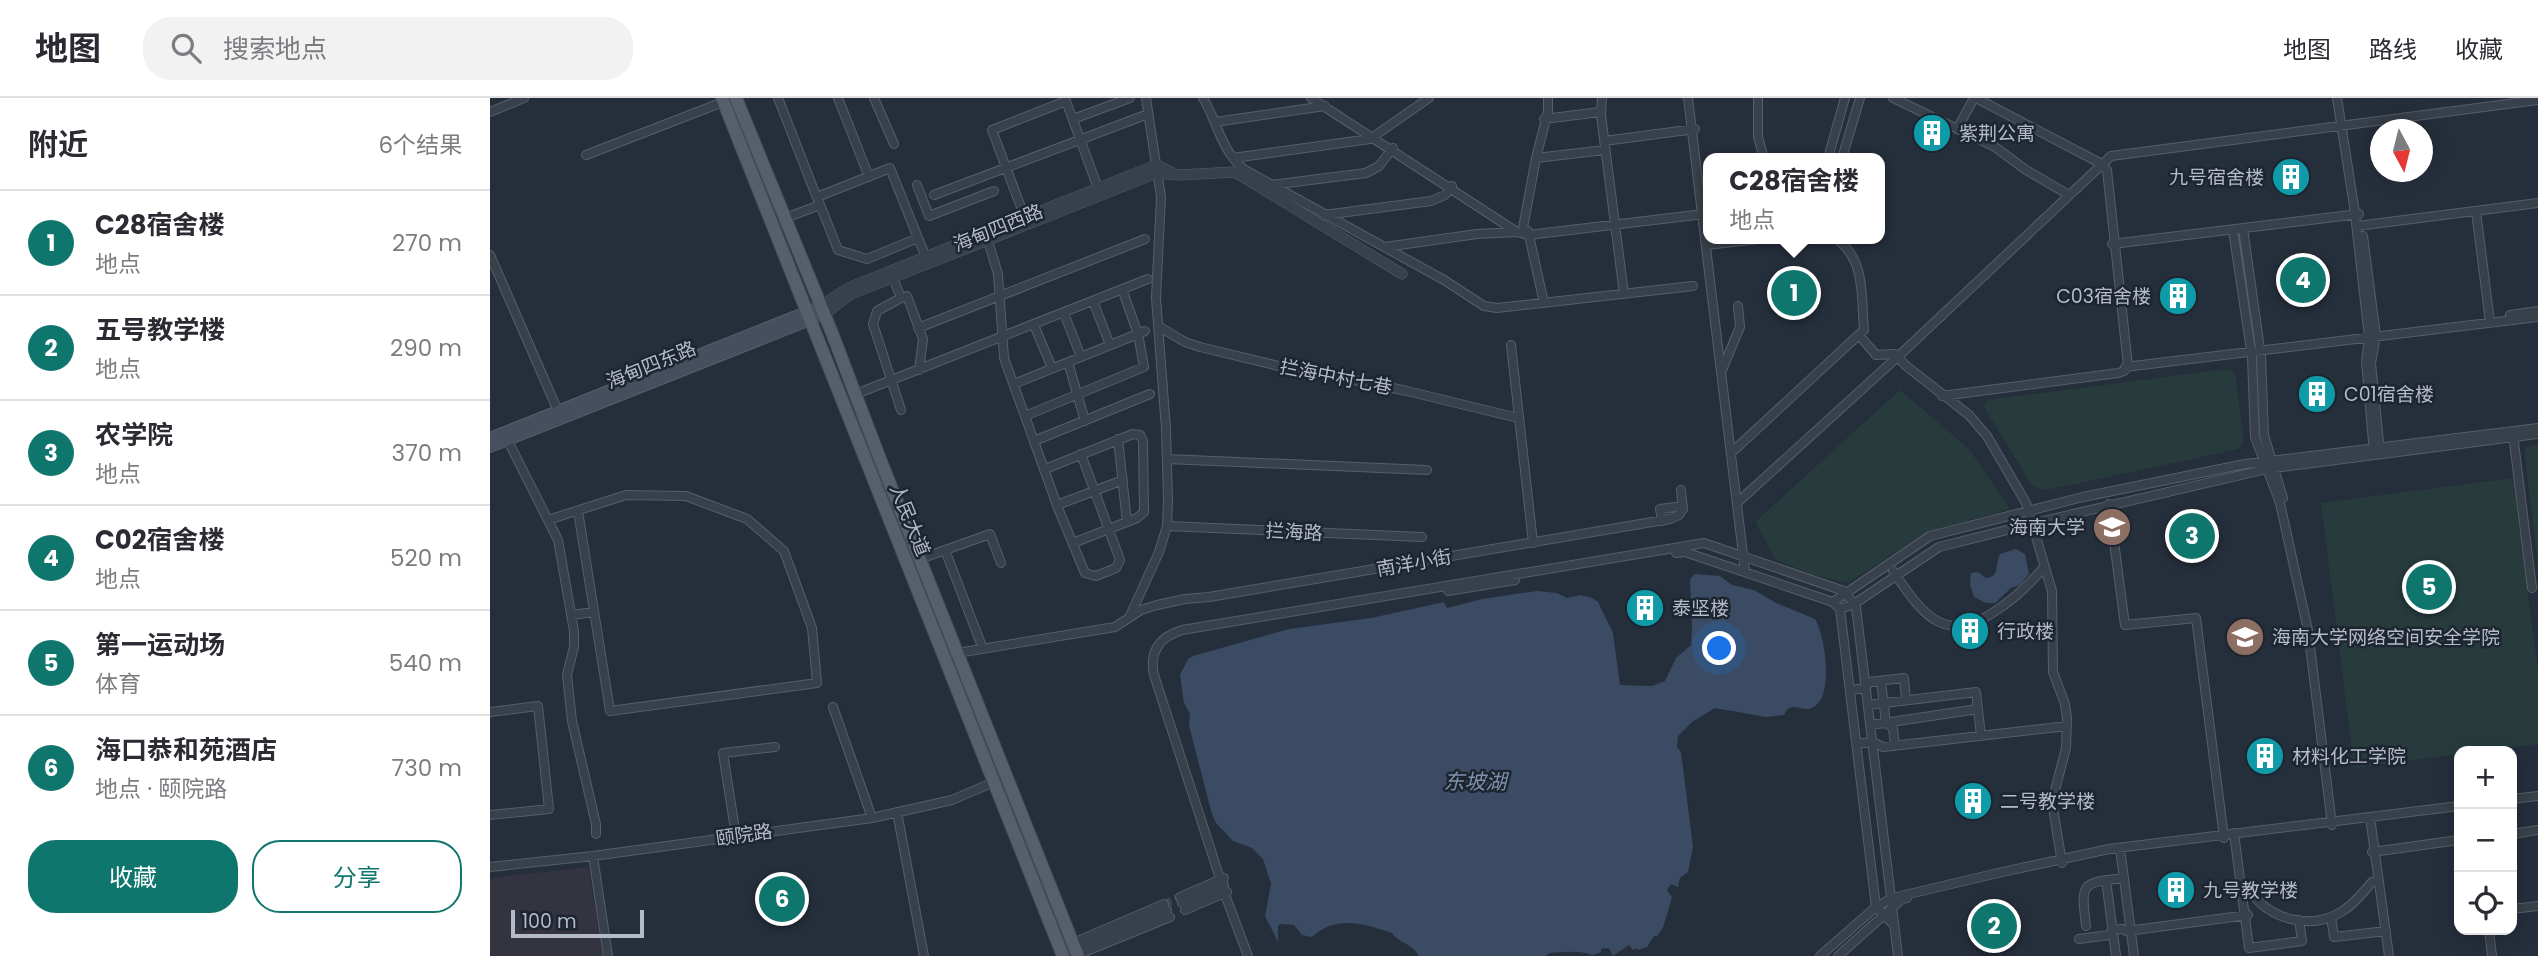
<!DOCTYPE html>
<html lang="zh">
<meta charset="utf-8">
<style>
body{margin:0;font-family:Poppins,"Noto Sans SC",sans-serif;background:#f2f2f3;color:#2b2b33}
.controls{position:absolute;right:21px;bottom:21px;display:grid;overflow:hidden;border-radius:14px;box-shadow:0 4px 18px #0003}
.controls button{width:63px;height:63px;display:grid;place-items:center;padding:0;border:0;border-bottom:2px solid #e1e1e2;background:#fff;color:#2b2b33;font:35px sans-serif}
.compass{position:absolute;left:1880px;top:21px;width:63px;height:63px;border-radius:50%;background:#fff;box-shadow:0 4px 18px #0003;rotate:173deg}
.scale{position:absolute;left:21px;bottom:18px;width:133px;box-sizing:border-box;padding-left:7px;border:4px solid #b4bbc7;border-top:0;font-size:19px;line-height:24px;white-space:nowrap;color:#b4bbc7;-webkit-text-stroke:5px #1d2530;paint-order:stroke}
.you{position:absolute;left:1230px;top:551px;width:24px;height:24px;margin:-18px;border:5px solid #fff;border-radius:50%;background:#1a73e8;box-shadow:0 0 0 10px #1a73e833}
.badge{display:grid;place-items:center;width:46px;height:46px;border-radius:50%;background:#0f766e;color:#fff;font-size:23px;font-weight:700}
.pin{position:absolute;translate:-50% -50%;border:4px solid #fff;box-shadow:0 2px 7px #0006}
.popup{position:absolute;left:1213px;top:55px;width:182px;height:91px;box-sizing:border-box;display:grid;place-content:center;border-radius:14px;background:#fff;filter:drop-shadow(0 2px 5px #0005);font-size:23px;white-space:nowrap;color:#7c7c81}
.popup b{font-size:26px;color:#2b2b33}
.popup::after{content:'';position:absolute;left:50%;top:100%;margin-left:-14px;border:14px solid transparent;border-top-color:#fff}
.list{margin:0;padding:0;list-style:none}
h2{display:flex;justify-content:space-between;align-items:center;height:91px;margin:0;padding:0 28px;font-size:30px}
h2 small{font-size:23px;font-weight:400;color:#7c7c81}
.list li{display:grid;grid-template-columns:46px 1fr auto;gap:21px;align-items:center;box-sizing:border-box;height:105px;padding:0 28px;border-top:2px solid #e1e1e2}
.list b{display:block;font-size:26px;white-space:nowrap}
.list p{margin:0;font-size:23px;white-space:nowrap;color:#7c7c81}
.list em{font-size:23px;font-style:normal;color:#7c7c81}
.actions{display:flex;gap:14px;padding:21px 28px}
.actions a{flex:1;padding:16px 0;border:2px solid #0f766e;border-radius:28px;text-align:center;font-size:24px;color:#0f766e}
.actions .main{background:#0f766e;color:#fff}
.icon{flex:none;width:38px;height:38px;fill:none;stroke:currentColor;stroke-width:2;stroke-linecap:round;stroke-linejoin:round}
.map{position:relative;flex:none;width:2048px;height:858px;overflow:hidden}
header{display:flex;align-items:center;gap:42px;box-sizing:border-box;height:98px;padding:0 35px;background:#fff;border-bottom:2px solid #e1e1e2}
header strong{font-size:33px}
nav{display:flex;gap:38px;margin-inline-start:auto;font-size:24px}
.search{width:490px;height:63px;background:#f2f2f3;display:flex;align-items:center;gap:18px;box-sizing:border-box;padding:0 24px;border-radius:28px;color:#7c7c81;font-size:26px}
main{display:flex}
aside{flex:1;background:#fff}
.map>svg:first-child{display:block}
</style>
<header>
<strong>地图</strong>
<div class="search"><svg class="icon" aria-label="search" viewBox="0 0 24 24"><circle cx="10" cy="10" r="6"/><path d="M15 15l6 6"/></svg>搜索地点</div>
<nav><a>地图</a><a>路线</a><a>收藏</a></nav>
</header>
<main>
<aside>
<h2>附近<small>6个结果</small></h2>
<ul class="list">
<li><span class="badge">1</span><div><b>C28宿舍楼</b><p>地点</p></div><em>270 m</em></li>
<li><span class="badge">2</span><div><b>五号教学楼</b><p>地点</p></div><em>290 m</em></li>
<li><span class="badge">3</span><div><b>农学院</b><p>地点</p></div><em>370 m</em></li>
<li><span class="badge">4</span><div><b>C02宿舍楼</b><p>地点</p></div><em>520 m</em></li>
<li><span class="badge">5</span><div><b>第一运动场</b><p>体育</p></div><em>540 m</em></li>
<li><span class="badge">6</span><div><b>海口恭和苑酒店</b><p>地点 · 颐院路</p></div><em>730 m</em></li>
</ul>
<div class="actions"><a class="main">收藏</a><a>分享</a></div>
</aside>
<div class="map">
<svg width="2048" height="858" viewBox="0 0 2048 858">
<rect width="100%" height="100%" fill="#252e3b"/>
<path fill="#343340" d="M98 769 113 858H0V780Z"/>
<path fill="#273b3d" d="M1738 271 1745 275 1754 342 1749 351 1556 392 1542 388 1494 309 1497 302Z
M1410 292 1479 351 1520 411 1437 434 1358 485 1321 476 1286 462 1265 424Z
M2048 347V469L2034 349Z
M2023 380 2048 573V646L1994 653H1969V656L1864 670 1831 405Z"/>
<path fill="#3b4b63" d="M1526 451 1535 456 1539 476 1530 487 1521 490 1505 505H1496L1484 499 1480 487 1481 475 1488 474 1496 480C1510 479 1505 466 1510 456Z
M1205 476 1230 478 1242 487 1264 492 1286 505 1325 521C1335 538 1340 581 1332 599 1330 605 1325 608 1320 611 1309 612 1300 603 1294 617L1276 619 1225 610 1202 624 1188 638 1187 649 1191 654 1203 749 1198 774 1190 780 1188 789 1181 786 1177 792 1182 799 1173 830 1167 838H1164L1157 849 1148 852 1146 850 1143 852 1139 847 1123 858 1119 850 1111 851V854L1103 857C1089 852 1074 854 1060 855L1056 858H929C922 845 907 844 902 835 872 825 846 817 822 839L812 837 804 827 790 826 788 828V844L775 818 781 786 773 761 762 750 743 743 726 725 722 716 699 628 700 616 694 605 690 577 698 561 703 558 799 531 881 520 954 504 957 510 992 501 1047 493 1067 495 1077 500 1091 497 1102 500 1108 504 1123 535 1130 587 1162 588 1175 583 1186 560 1201 547 1202 530 1200 481Z"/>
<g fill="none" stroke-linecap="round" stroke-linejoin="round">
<path stroke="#3a4350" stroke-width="8" stroke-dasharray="8 4" stroke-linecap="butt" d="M674 806 690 799"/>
<g stroke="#565e69" stroke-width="10">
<path id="minor" d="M288 0 327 100
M348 0 379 79
M384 0 404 46
M713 0C727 23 732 55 755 72L954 182 994 208 1007 210 1203 188
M821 0 1027 134 1038 137 1214 116
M1112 0 1111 17 1134 196
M1198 0 1255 473
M1268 0V39L1274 60
M1403 0 1505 49 1536 72 1579 97
M1847 0 1864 108 1879 239 1876 264 1884 355
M0 14 34 0
M583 21 640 0
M1054 21 1110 14
M725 24 835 8
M1467 31 1484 0
M1114 43 1205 31
M96 57 233 4
M743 60 880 41 939 0
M1046 60 1058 13V0
M1338 60 1355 0
M1352 60 1370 0
M427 87 439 118 504 93
M781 87 876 75 889 68 903 50
M444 97 658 16
M1986 113 2000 224
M834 117 941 103 955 97 962 88
M295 120 330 107
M535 120 502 32 576 3 608 90
M1867 128 2048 105
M1753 130 1771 258 1774 337 1793 400
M1743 132 1762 259 1765 339 1790 405 1818 532 1842 727
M1038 133 1054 205
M1032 135 1046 60 1115 52
M1873 138 1886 238 1881 265 1890 354
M428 140 400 70 327 99 348 152 377 161 428 140 436 159
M498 143 508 176 514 260 568 410 595 475 606 478 626 470 630 462 591 356
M1622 146 1869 116
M1217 147 1269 141
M895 149 987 136 1028 134
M0 157 68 313
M403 180 411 200 417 198 433 241 429 272
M603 203 620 247
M574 215 591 259
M2020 217 2048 213
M544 227 562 270
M668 228 695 244 710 249 805 272 831 275 917 293 1028 320
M428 230 655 141
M1369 237 1386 257H1390
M1021 247 1043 445
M1386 257 1405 256 1415 267 1479 317 1497 338 1536 405 1562 493 1563 574 1575 606 1577 620 1576 650 1562 704 1572 765
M578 264 595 323
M1635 269 2048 219
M1232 272 1250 229 1248 208
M524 286 655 233
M366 296 658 181
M1452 298 1628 275 1634 273 1638 268 1617 72 1608 64 1486 0
M411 312 383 226 387 213 411 200
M535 318 654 269 648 236 632 191
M2023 336 2042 490
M15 337 68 442 84 533V549L77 577 82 623 106 726V736
M628 341 637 424
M544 343 660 296
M1241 355 1374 232C1371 199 1376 163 1347 141
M677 361 937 372
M555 371 643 336 650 337 653 343 654 414 647 420 583 445
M1247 405 1414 253 1621 58 2048 2
M1619 406 1635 527 1706 520 1734 740
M567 407 633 382
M58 422 136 397 196 398 257 421 294 453 322 530 327 585 120 613 88 413
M1172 423 1170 411 1193 408
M677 428 932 439
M455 452 493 551
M1186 455 1195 454 1343 504 1350 511 1386 809 1404 827
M430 461 500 436 511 465
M1403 473C1434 519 1456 549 1510 510 1527 498 1541 485 1554 469
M958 493 1025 482
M1343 504 1440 438 1593 399 1755 366 2048 330
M1350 511 1364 506 1449 449 1553 423 1777 371 2048 336
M81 517 104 514
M639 520 669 454 677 428 678 403 676 331 666 200 671 99 656 0
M467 555 625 529 651 512 667 507 695 501 719 499 1180 421 1189 417 1193 411 1191 392
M1391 583 1396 625 1403 630 1405 648
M1360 592 1376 590 1379 584 1414 580 1416 602
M1378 607 1486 594 1491 638
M343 609 382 720
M0 614 48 608 59 711 0 717
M1381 627 1488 611
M1366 646 1383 644 1393 649 1577 628
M2022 701 2048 698
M407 714 434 858
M1880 719 1899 858
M1744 735 1759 850 1812 843 1809 822
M2022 736 2048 732
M246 738 233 655 285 649
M1630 750 1644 858
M1882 754 1969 742
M103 758 118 858
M0 769 103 758 382 720 462 702 504 684
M1616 782 1626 858
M1752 793 1759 792C1779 821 1819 833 1851 814 1863 807 1873 795 1882 784L1888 783
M690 799 734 780
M692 805 734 787
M2022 811 2048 808
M695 812 737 794
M1841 819 1844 839 1896 833
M1596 828C1591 785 1590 785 1634 780
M1999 832 2002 858
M1589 841 1619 837 1622 832 1632 831 1637 833 1758 817
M583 845 674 806
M585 851 677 812
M587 857 680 819
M758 858 737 802 664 577C659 553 670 539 692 532L1214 445 1354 493 1366 509 1408 858
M1330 858 1386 809 1402 800 1508 775 1619 751 1969 708
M1348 858 1412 801 1417 800"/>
</g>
<g stroke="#565e69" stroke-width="11">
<path id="tertiary" d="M331 208 358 190 666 67 681 74
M335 216 361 196 667 75 688 77 745 74 912 176"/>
</g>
<g stroke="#565e69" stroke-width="12">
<path id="secondary" d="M0 340 331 208
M0 349 335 216"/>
</g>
<g stroke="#414954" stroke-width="14">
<path id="primary" d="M232 0 573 858
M246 0 342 235 390 361 588 858"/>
</g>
<use href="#minor" stroke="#38404b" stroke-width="8"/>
<use href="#tertiary" stroke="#38404b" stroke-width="10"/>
<use href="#secondary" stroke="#474f5e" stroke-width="10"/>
<use href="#primary" stroke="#565f6b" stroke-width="12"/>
</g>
<defs>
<g id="building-disc" transform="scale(2.0125)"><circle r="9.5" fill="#0f9aa8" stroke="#1d2530"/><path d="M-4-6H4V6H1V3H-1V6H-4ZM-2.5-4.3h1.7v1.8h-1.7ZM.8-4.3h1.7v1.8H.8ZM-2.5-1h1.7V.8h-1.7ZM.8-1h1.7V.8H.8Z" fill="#fff"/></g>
<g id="university-disc" transform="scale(2.0125)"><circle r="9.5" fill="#8d6e63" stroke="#1d2530"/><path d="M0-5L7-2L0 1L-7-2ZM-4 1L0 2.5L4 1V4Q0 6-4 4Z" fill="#fff"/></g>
</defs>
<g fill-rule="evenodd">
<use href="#building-disc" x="1442" y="35"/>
<use href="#building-disc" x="1801" y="79"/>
<use href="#building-disc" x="1688" y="198"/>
<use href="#building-disc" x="1827" y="296"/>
<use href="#university-disc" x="1622" y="429"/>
<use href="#building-disc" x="1155" y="510"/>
<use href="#building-disc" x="1480" y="533"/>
<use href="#university-disc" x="1755" y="539"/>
<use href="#building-disc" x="1775" y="658"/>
<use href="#building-disc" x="1483" y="703"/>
<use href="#building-disc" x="1686" y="792"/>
</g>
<g text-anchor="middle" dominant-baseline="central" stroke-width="5" stroke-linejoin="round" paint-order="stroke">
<g font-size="19" fill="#b4bbc7" stroke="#1d2530" text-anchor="start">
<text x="1469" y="35">紫荆公寓</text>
<text x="1774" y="79" text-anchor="end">九号宿舍楼</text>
<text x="1661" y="198" text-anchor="end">C03宿舍楼</text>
<text x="1854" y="296">C01宿舍楼</text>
<text x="1595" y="429" text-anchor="end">海南大学</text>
<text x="1182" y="510">泰坚楼</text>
<text x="1507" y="533">行政楼</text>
<text x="1782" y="539">海南大学网络空间安全学院</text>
<text x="1802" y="658">材料化工学院</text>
<text x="1510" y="703">二号教学楼</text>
<text x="1713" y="792">九号教学楼</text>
</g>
<g font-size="19" fill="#b4bbc7" stroke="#1d2530">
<text transform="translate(508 130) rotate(-22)">海甸四西路</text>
<text transform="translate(161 267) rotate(-22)">海甸四东路</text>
<text transform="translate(846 279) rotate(11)">拦海中村七巷</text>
<text transform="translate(420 422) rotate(68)">人民大道</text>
<text transform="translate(804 434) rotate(3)">拦海路</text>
<text transform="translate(924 465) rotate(-10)">南洋小街</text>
<text transform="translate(254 737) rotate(-8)">颐院路</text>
</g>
<g font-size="21" font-style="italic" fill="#7d91ac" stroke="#1d2530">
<text x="985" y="683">东坡湖</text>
</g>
</g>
</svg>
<div class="controls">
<button>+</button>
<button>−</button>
<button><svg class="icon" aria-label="locate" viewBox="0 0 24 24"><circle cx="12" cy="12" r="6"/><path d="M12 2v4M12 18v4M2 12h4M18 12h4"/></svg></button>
</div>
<svg class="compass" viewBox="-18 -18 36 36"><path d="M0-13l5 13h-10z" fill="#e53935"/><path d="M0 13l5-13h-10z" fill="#7c7c81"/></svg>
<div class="scale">100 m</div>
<div class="you"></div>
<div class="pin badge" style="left:1304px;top:195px">1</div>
<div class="popup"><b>C28宿舍楼</b>地点</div>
<div class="pin badge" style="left:1504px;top:828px">2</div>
<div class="pin badge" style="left:1702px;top:438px">3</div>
<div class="pin badge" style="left:1813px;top:182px">4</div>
<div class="pin badge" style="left:1939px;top:489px">5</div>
<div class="pin badge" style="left:292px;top:801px">6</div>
</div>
</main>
